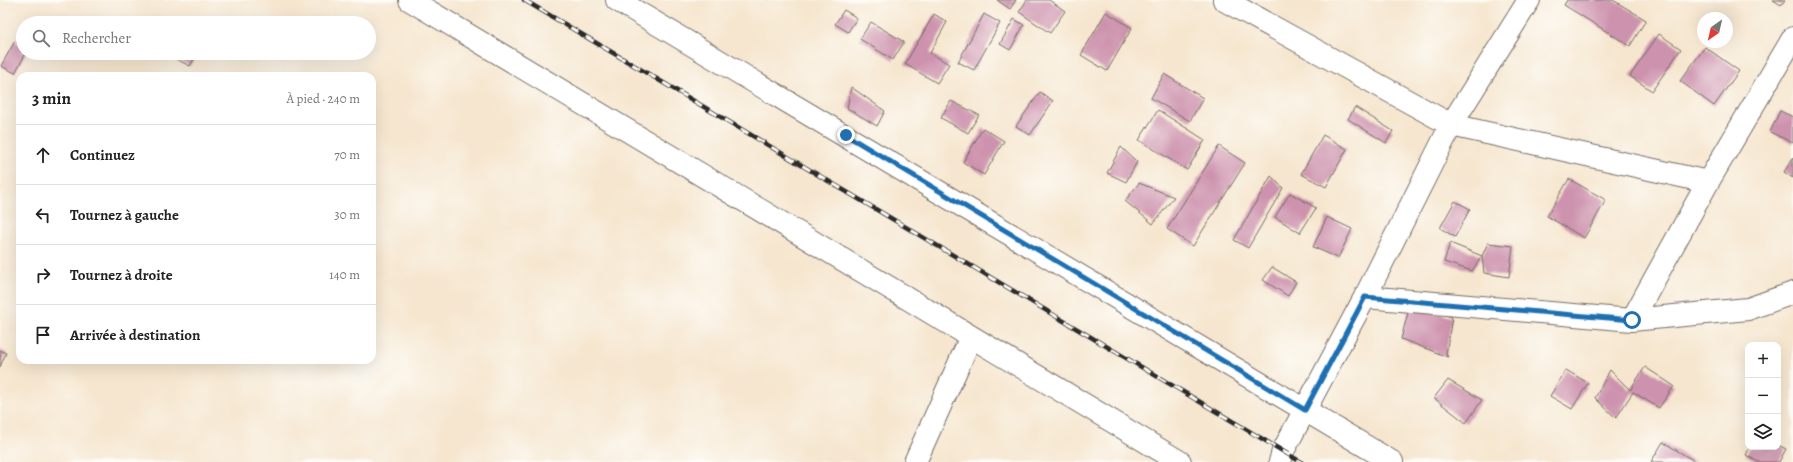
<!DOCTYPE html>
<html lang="fr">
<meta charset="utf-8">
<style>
body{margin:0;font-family:Alegreya,serif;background:#f2f2f2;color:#222}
.controls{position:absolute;right:12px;bottom:12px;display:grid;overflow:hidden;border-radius:8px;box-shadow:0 4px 16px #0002}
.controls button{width:36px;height:36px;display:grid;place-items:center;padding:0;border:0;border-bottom:1px solid #e0e0e0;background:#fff;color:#222;font:20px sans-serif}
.compass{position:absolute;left:1697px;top:12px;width:36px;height:36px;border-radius:50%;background:#fff;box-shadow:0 4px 16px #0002;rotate:214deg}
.stop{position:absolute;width:12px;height:12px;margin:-9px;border:3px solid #1f6fb2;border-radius:50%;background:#fff}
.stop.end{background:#1f6fb2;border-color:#fff;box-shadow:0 1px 4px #0008}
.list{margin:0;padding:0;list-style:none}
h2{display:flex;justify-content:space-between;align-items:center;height:52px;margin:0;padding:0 16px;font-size:17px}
h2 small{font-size:13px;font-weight:400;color:#767676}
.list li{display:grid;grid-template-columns:26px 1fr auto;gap:12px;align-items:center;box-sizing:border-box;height:60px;padding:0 16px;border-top:1px solid #e0e0e0}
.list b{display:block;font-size:15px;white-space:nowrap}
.list em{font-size:13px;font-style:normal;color:#767676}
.icon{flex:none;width:22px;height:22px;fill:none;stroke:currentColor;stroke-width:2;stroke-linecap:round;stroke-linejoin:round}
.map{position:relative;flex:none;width:1793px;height:462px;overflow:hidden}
.search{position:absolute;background:#fff;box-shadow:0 4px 16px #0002;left:16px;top:16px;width:360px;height:44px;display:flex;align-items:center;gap:10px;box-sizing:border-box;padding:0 14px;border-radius:22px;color:#767676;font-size:15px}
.panel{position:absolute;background:#fff;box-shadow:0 4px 16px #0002;left:16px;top:72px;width:360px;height:292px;border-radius:12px}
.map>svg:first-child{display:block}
</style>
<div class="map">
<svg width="1793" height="462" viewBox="0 0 1793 462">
<rect width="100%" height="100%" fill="#fdfcf7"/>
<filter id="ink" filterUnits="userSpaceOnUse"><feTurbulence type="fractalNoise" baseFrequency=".025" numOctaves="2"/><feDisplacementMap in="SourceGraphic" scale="8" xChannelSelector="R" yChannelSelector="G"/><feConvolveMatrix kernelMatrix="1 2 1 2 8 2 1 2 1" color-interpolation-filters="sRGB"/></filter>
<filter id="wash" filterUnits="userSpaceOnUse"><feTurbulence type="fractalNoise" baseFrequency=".012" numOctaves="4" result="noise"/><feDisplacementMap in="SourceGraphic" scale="16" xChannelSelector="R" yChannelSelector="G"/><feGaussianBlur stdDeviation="0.9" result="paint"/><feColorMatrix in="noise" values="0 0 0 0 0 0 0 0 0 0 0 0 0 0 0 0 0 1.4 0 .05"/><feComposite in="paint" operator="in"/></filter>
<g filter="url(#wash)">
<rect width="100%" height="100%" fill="#f6e6cf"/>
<g id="blocks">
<path fill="#cd92ad" d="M997 0H1016L1010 9Z
M1027 0H1049L1065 11 1050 33 1019 12Z
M1567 0H1613L1646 20 1630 46 1564 5Z
M1773 0H1785L1781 5Z
M844 10 857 18 848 32 835 24Z
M1106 12 1132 28 1107 71 1081 55Z
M934 14 947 22 930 53 949 64 937 83 905 64Z
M984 14 1000 23 974 70 958 62Z
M1014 19 1024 25 1010 50 1000 44Z
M871 22 904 42 893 60 860 39Z
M1659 34 1681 49 1652 91 1630 76Z
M15 41 23 46V53H26L15 73 1 66Z
M1705 47 1739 71 1714 106 1680 81Z
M164 53H195L197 54 190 66Z
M1164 74 1203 98 1190 121 1151 98Z
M851 87 885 111 877 126 847 108Z
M1040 92 1053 101 1030 135 1016 126Z
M951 101 979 115 968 133 941 118Z
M1355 107 1393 131 1386 143 1348 119Z
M1158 110 1205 140 1187 170 1139 140Z
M1780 111 1793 117V143L1770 132Z
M983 128 1004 141 984 175 963 162Z
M1323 135 1347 149 1326 187 1301 174Z
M1219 146 1245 163 1193 246 1167 229Z
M1121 147 1137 162 1126 182 1107 173Z
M1793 158V178L1784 172Z
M1271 176 1283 188 1248 248 1234 240Z
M1569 179 1606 200 1584 238 1547 216Z
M1139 183 1174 197 1153 224 1125 201Z
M1290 193 1316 208 1300 233 1275 217Z
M1455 201 1470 209 1455 237 1440 228Z
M1327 217 1352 229 1338 258 1313 247Z
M1450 243 1482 256 1472 271 1444 262Z
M1488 243 1513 246 1509 277 1484 273 1482 256Z
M1272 267 1296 282 1288 296 1263 280Z
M1410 305 1452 317 1446 354 1448 357 1401 339Z
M0 350 6 353 0 367Z
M1645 367 1674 386 1659 408 1633 392 1616 418 1595 398 1610 370 1630 390Z
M1566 370 1588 383 1572 409 1550 396Z
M1448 380 1482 400 1466 423 1434 398Z
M1663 442 1696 462H1651Z
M1778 445 1786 449 1779 462H1758L1746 455 1750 447H1778Z"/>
</g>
</g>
<g filter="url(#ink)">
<use href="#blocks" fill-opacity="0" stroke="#726c64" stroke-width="1"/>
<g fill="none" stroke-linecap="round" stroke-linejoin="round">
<g stroke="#726c64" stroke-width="24">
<path id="minor" d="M410 0 1180 462
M617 0 1392 462
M1224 0 1451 125 1708 182
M1365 297 1632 320 1748 309 1793 293
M1632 320 1708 182 1793 38
M915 462 971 337
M1280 462 1283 451 1365 297 1451 125 1529 0"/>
</g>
<use href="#minor" stroke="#fff" stroke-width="22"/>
<g stroke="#2b2b2b" stroke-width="4.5">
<path id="rail" d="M524 0 1301 462"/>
</g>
<use href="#rail" stroke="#fdfcf7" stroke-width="3" stroke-dasharray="9" stroke-linecap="butt"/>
</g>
</g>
<g fill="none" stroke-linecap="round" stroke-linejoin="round" filter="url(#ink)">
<path stroke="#1f6fb2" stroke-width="5" d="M846 135 1305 410 1365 297 1632 320"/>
</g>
</svg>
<div class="controls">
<button>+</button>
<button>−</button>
<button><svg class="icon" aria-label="layers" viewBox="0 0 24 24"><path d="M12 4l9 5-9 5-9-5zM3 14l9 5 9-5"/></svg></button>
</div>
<svg class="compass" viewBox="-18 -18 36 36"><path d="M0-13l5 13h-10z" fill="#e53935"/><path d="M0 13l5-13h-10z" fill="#767676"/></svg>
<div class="stop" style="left:1632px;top:320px"></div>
<div class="stop end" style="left:846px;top:135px"></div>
<div class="search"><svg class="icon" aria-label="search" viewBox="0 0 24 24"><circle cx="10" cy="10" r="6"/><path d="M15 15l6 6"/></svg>Rechercher</div>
<section class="panel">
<h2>3 min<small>À pied · 240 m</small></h2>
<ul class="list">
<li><svg class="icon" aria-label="ahead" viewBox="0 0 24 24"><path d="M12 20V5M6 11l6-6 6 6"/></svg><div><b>Continuez</b></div><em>70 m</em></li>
<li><svg class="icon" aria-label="left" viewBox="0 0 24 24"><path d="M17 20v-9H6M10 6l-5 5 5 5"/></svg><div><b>Tournez à gauche</b></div><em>30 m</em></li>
<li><svg class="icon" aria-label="right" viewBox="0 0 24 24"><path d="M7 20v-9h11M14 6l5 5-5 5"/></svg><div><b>Tournez à droite</b></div><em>140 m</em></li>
<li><svg class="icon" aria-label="arrive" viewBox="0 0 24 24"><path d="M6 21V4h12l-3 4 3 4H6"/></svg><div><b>Arrivée à destination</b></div></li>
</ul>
</section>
</div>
